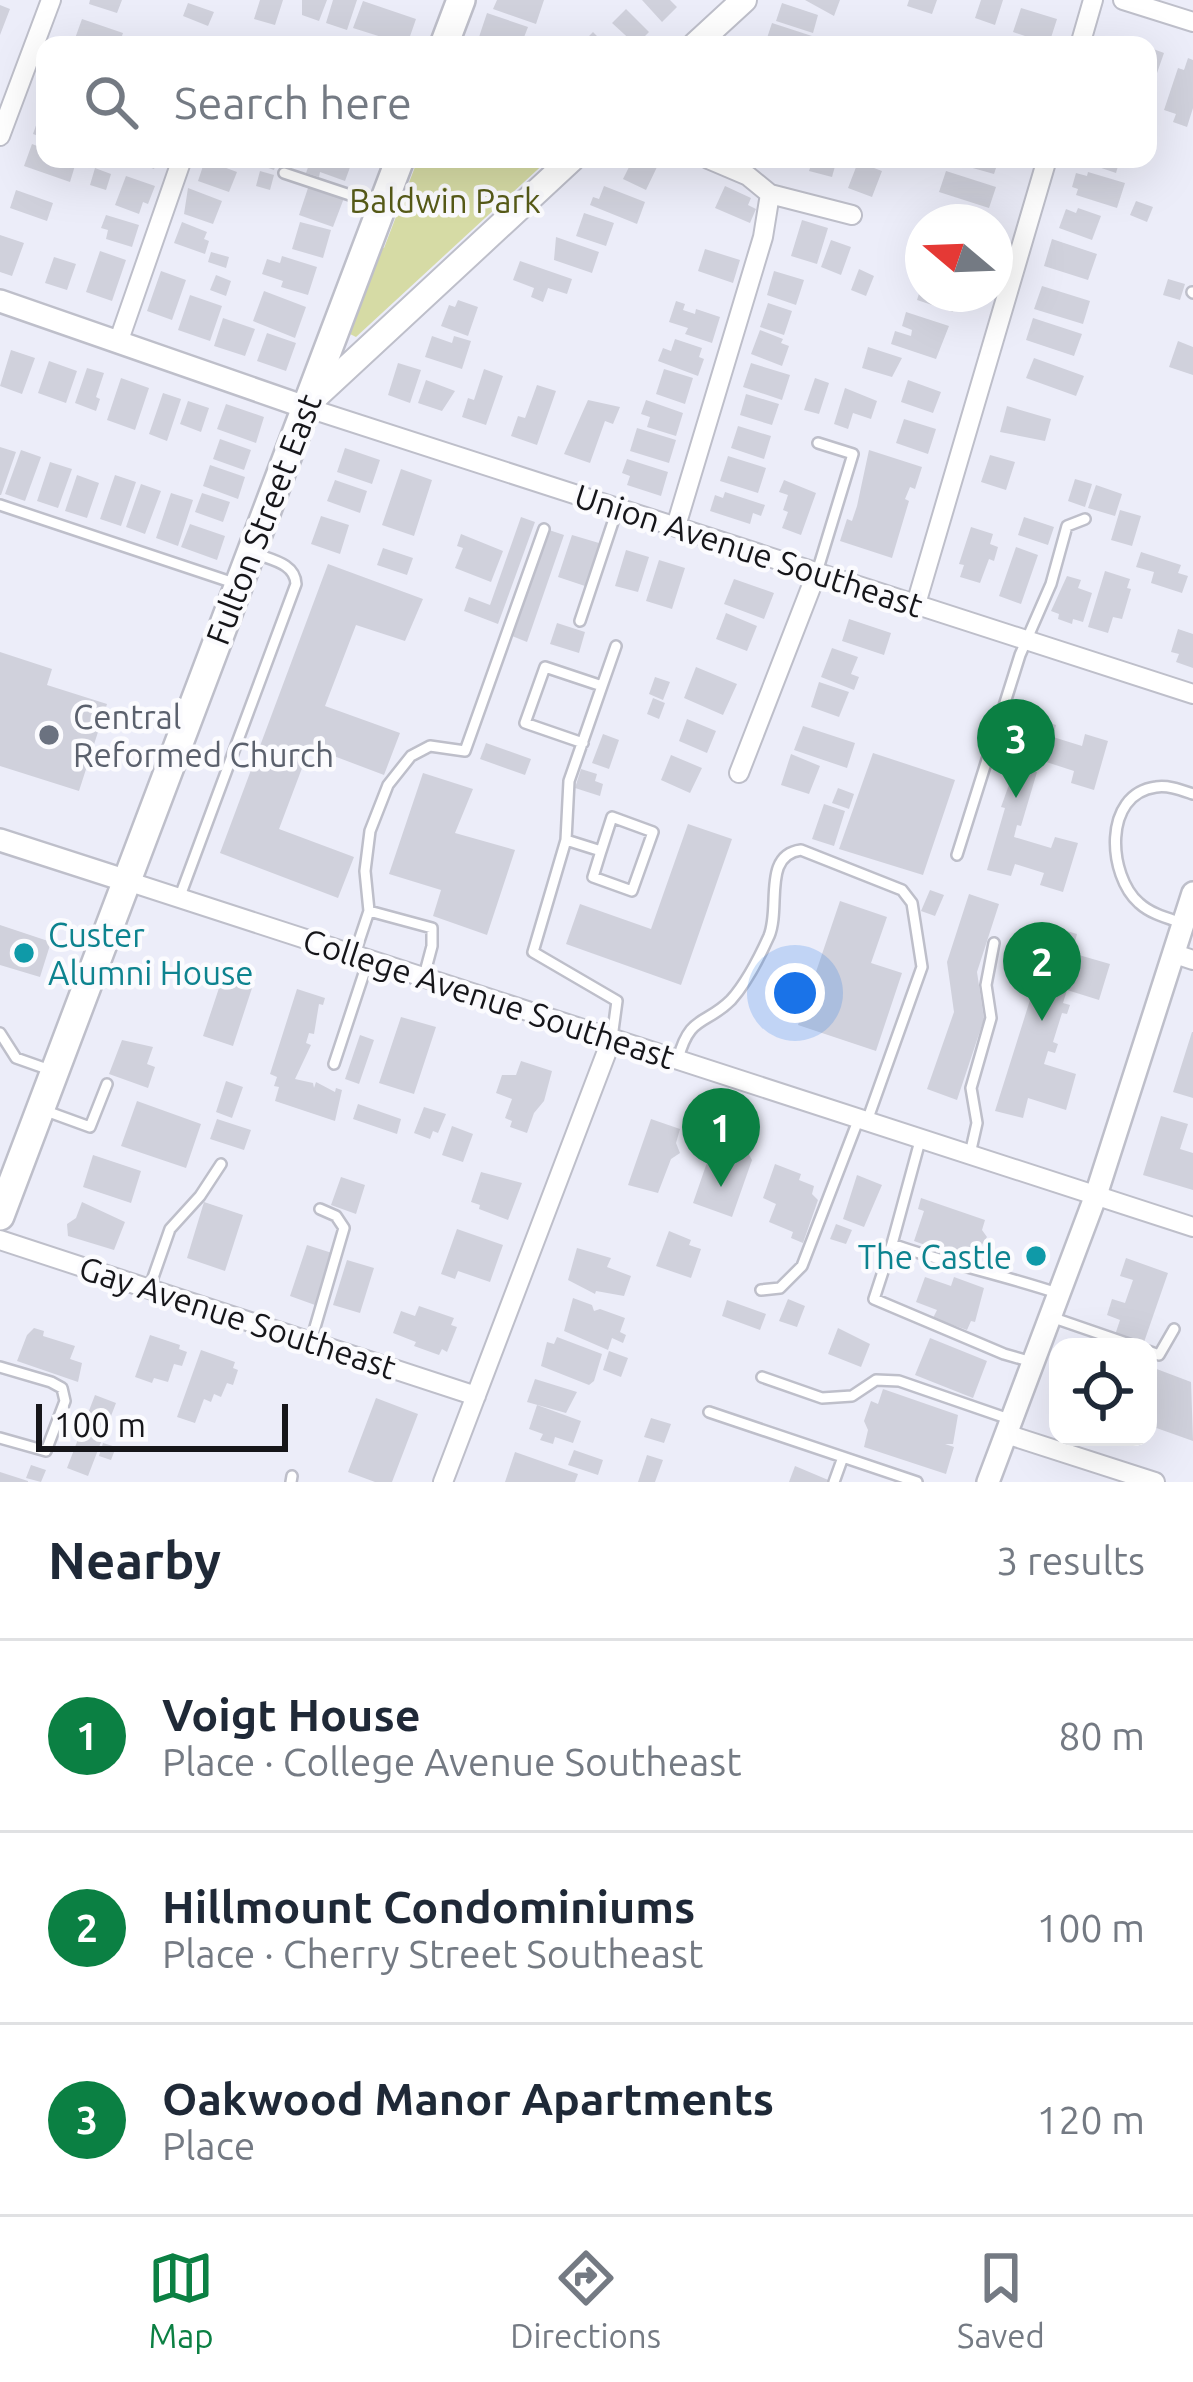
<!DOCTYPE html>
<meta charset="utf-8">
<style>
body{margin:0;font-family:Ubuntu,sans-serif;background:#f2f2f3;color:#1f2937}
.controls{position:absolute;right:36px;bottom:36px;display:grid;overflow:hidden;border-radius:24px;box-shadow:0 12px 48px #0002}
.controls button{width:108px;height:108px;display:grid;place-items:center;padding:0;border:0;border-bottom:3px solid #e0e1e3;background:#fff;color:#1f2937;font:60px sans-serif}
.compass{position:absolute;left:905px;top:204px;width:108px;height:108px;border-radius:50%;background:#fff;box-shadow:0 12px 48px #0002;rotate:289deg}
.scale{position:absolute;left:36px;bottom:30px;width:252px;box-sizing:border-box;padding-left:12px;border:6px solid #16161a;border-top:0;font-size:33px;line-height:42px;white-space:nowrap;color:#16161a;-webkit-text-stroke:9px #fbfbfe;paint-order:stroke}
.you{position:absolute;left:795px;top:993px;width:42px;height:42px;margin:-30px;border:9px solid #fff;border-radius:50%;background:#1a73e8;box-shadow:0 0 0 18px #1a73e833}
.badge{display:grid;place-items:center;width:78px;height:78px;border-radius:50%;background:#0b8043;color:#fff;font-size:39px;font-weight:700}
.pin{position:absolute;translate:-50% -99px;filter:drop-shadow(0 3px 6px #0008)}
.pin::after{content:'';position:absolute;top:63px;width:42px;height:36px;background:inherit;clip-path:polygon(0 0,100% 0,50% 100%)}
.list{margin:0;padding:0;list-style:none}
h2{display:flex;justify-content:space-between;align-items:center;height:156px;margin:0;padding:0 48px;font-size:51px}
h2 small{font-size:39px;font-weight:400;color:#747a83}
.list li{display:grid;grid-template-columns:78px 1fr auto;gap:36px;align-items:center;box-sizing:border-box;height:192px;padding:0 48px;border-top:3px solid #e0e1e3}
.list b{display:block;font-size:45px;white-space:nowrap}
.list p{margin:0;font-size:39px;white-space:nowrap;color:#747a83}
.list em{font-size:39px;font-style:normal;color:#747a83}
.icon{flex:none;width:66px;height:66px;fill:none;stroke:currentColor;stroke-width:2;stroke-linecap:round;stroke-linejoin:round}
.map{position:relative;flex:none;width:1193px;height:1482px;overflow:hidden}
.search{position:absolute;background:#fff;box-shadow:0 12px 48px #0002;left:36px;right:36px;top:36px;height:132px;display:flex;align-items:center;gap:30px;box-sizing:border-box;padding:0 42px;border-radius:24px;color:#747a83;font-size:45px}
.sheet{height:732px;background:#fff}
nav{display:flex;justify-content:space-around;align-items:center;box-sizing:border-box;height:168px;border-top:3px solid #e0e1e3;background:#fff;font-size:33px;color:#747a83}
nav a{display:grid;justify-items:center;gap:6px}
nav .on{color:#0b8043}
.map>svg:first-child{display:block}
</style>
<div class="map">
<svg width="1193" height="1482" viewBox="0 0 1193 1482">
<rect width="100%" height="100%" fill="#ecedf9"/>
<path fill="#d6dba5" d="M418 159H549L356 337 350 334 357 301 378 246 384 248Z"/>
<path fill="#d0d1dc" d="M90 0H122L117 13 89 4Z
M260 0H283L275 25 254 19Z
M302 0H327L319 21 302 15Z
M333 0H357L347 30 326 23Z
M497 0H544L536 24 493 9Z
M642 0H670L677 7 662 22Z
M805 0H840L834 16Z
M909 0H937L932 14 907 6Z
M981 0H1003L995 25 975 18Z
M363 1 416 19 407 45 353 28Z
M188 3 214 12 208 26 183 16Z
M782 3 818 15 813 33 776 21Z
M0 5 10 9 0 35Z
M1021 8 1057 19 1049 44 1013 32Z
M626 9 649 32 636 45 612 23Z
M487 13 528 27 521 45H501L479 37Z
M82 19 123 33 119 45 73 44Z
M772 23 812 36 809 45H789L767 38Z
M593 32 606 45H580Z
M1148 47 1164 53 1149 96H1148Z
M1188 58 1193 60V108L1187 127 1173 122 1176 114 1164 110 1178 68 1184 70Z
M41 111 45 112V138L33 134Z
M32 144 45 149V159H77L70 182 24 166Z
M129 159H158L154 169Z
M259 159H278L274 170 257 164Z
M311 159H353L345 181 320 172 319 177 306 173Z
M633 159 657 167 646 190 623 179Z
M813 159H837L832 177 809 171Z
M964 159H999L994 174 962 165Z
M1075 159H1120L1116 173Z
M205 160 237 172 229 192 198 181Z
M858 162 882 171 872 197 848 188Z
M95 168 111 174 106 190 90 185Z
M260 171 274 175 270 190 256 186Z
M946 171 996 187 989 208 939 192Z
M1088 172 1125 183 1117 208 1076 195 1078 189 1072 187 1076 173 1087 176Z
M126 176 155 186 148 204 143 202 139 214 115 205Z
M309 185 344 198 333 227 299 215Z
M604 186 645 202 637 224 590 205 593 197 599 199Z
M725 186 751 198 748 205 756 209 750 223 715 208Z
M188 188 222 201 213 224 184 214Z
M16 190 53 203 47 221 10 208Z
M1136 201 1153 207 1147 222 1130 215Z
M948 206 995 221V222H942Z
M1078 208 1101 216 1092 240 1059 228 1066 209 1076 213Z
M584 213 614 223 606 246 576 236Z
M106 215 139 225 132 247 106 239 108 230 101 228Z
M802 220 828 228 817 264 791 256Z
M182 222 207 232 204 239 209 241 205 254 174 243Z
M300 222 331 230 323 258 292 249Z
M0 235 24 243 12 276 0 272Z
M556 237 599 252 592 273 554 260Z
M1052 239 1097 254 1088 280 1044 266Z
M831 240 851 247 841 275 821 267Z
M705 249 740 260 733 283 698 271Z
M100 251 126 260 112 301 86 292Z
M211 252 229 257 226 268 208 262Z
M282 256 317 267 308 295 281 287 283 281 262 274 267 259 280 263Z
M54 257 76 264 67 290 45 283Z
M520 261 572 279 567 294 548 288 543 302 531 297 534 288 513 280Z
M859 269 874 276 866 296 851 290Z
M161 271 186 280 172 320 147 311Z
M774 271 804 280 796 305 767 295Z
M216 275 231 281 226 296 210 290Z
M1168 279 1185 284 1180 300 1163 295Z
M922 284 923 294H959L953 312 917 300Z
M1042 286 1090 301 1083 324 1034 309Z
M264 291 306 307 295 338 253 321Z
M190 295 222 306 210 341 178 330Z
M458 300 478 307 468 336 441 326 449 305 455 307Z
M676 301 685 304 683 310 695 314 696 309 720 317 712 343 685 334 688 328 669 322Z
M768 303 792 311 784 335 760 327Z
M906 312 949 326 936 359 891 344 895 331 911 336 912 330 902 326Z
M223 318 255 329 245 356 214 346Z
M1033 318 1082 334 1074 356 1026 340Z
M760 330 783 339 781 343 789 346 782 366 751 354Z
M267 333 296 343 286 371 257 361Z
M432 336 452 343 454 336 471 341 462 369 425 357Z
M675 339 702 348 699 357 704 359 698 376 658 361 663 348 671 351Z
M1178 341 1193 347V375L1169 367Z
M868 347 902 358 892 377 862 368Z
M11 350 35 358 22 394 0 386Z
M1034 358 1084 376 1076 396 1026 378Z
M49 361 77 371 66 403 38 393Z
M398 363 421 370 410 403 388 395Z
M751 363 790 375 782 400 743 387Z
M87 368 104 373 96 397 100 399 96 411 75 403Z
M484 369 503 376 486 425 462 417 468 398 474 400Z
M664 369 693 378 685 404 656 394Z
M121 378 149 388 135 430 107 420Z
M815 378 829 383 819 414 804 410Z
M426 380 455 391 442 411 418 403Z
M908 380 941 392 933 413 901 402Z
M537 385 556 391 537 445 511 436 518 416 525 418Z
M845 388 877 401 871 419 853 413 848 429 834 424Z
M163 393 181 399 167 441 149 434Z
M746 394 779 404 772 425 740 415Z
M588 400 620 407 613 424 605 421 590 463 564 454Z
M646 400 683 413 676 436 647 427 650 417 641 414Z
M188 401 209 408 201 432 180 424Z
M226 404 264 417 256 443 217 429Z
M1007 406 1051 419 1045 441 1000 432Z
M904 419 936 429 928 454 896 443Z
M738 426 771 436 764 459 731 448Z
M637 428 676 440 669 463 630 451Z
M220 439 251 450 244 470 213 459Z
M0 447 16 452 1 495H0Z
M345 448 380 460 372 484 337 472Z
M21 450 41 457 25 501 5 494Z
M869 450 922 467 915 489 910 487 905 499 909 501 892 558 840 541 847 519 852 521 857 506Z
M990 455 1015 462 1006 490 981 482Z
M728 456 766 468 758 493 720 481Z
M627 459 668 472 661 496 627 485 630 476 622 473Z
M50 462 72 469 58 508 37 501Z
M210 465 245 477 238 499 203 486Z
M401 469 432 480 414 536 382 525Z
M77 475 99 483 87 518 65 511Z
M115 475 136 482 121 526 100 519Z
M1075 479 1092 484 1085 507 1068 501Z
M335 480 367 491 360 513 327 501Z
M784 480 816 493 801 535 782 528 788 512 783 510 788 495 779 492Z
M141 484 161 491 145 534 126 527Z
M1096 485 1122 494 1115 516 1088 508Z
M725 492 765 505 761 516 753 513 750 524 710 511 715 495 723 498Z
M171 493 193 500 178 546 156 538Z
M202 493 230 502 223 522 195 512Z
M1120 510 1141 516 1132 546 1111 540Z
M321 516 349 525 340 554 311 544Z
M521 517 535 522 498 624 464 611 469 597 490 605Z
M1024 517 1054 527 1048 545 1018 535Z
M190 524 225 536 217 560 181 547Z
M971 527 993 534 990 544 998 547 994 561 989 559 980 583 960 577 964 565 959 564Z
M549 530 564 535 527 642 512 636Z
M461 534 503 551 491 582 455 568 463 548 457 546Z
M572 535 599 543 585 586 558 577Z
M1016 547 1038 555 1021 604 999 596Z
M383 548 413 558 407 575 377 565Z
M626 550 649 557 638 592 615 586Z
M1141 552 1181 565 1178 573 1188 576 1182 593 1151 583 1154 572 1136 567Z
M659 560 685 568 672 609 646 601Z
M328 564 423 599 405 641 356 625 325 706 400 733 384 775 310 747 279 829 354 857 338 898 220 853Z
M1105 571 1130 579 1127 588 1131 589 1122 619 1113 617 1108 633 1088 627Z
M1067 576 1081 580 1078 588 1092 593 1083 622 1073 619 1072 624 1058 619 1059 614 1051 611Z
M734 579 774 593 764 619 724 604Z
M726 613 757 626 747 651 716 639Z
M849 619 891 633 884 655 842 641Z
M557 623 585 632 579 653 550 644Z
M1178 629 1193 634V668L1176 662 1179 654 1171 652Z
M832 648 858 657 851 674 859 677 854 690 821 677Z
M0 652 52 669 47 685 107 704 79 791 0 766Z
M696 667 737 684 723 715 684 698Z
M655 677 670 682 663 700 649 694Z
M819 682 849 692 839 717 811 707Z
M653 698 665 703 659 719 647 714Z
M1033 718 1056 725 1053 737 1082 746 1085 734 1108 741 1094 790 1071 783 1074 771 1037 759 1033 771 1037 772 1021 826 1017 825 1014 837 1051 848 1055 837 1078 843 1063 892 1040 885 1044 873 1015 864 1011 876 987 870 1005 808 1001 807Z
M687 719 716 731 707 753 679 741Z
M803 726 855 743 847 768 794 750Z
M603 734 619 740 609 769 592 763Z
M486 743 531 759 525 775 480 759Z
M873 753 955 780 923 875 839 849Z
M791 754 820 766 809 794 781 785Z
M671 755 702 768 690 793 661 780Z
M581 769 597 774 595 781 603 784 600 796 575 788Z
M423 773 473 789 455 833 515 850 487 935 433 916 441 890 389 874Z
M838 788 854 794 849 809 832 803Z
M824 804 845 811 834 846 812 839Z
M688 824 732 839 681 985 566 944 580 904 651 929Z
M930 890 944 895 935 916 921 911Z
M969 894 999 904 977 972 984 1019 957 1100 927 1089 954 1012 947 962Z
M840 901 887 917 871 963 902 973 876 1051 798 1025Z
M0 925 51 942 40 977 0 965Z
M1053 927 1077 934 1072 953 1110 964 1099 1000 1067 990 1063 1003 1070 1005 1067 1014 1062 1013 1053 1042 1058 1044 1055 1053 1048 1051 1044 1064 1076 1074 1066 1110 1028 1098 1023 1118 995 1111 1037 978 1020 973 1029 943 1046 948Z
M223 976 253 985 233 1046 203 1036Z
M297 989 325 998 323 1005 319 1004 314 1034 309 1033 306 1043 311 1045 295 1079 313 1083 314 1088 316 1082 335 1092 336 1088 342 1090 335 1121 275 1101 279 1087 274 1086 277 1077 270 1074Z
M401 1017 436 1027 414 1094 379 1083Z
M1192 1032H1193V1098L1173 1092Z
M360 1035 374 1040 359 1084 345 1079Z
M122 1040 153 1047 147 1064 155 1067 148 1088 109 1074Z
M521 1061 552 1071 544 1101 534 1113 527 1133 510 1127 512 1121 505 1118 512 1099 496 1093 502 1075H516Z
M226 1081 243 1087 232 1118 216 1112Z
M137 1101 201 1124 186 1168 121 1146Z
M358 1104 401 1119 397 1134 353 1119Z
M424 1107 446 1114 438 1133 433 1131 430 1139 414 1133Z
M1161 1116 1188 1124 1180 1149 1193 1153V1190L1143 1175Z
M217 1119 251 1130 244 1150 210 1139Z
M651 1119 680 1129 676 1143 680 1153 671 1159 658 1193 628 1185Z
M452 1126 473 1134 463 1162 442 1155Z
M721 1141 747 1151 752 1160 732 1217 693 1203 713 1145Z
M93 1155 141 1171 131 1203 83 1187Z
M775 1164 801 1174 799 1180 814 1186 812 1194 818 1200 803 1243 791 1238 793 1232 769 1222 776 1204 763 1198Z
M481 1172 522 1183 508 1220 479 1209 480 1205 471 1202Z
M857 1175 882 1185 864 1227 843 1219Z
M341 1177 365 1185 356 1214 331 1205Z
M921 1198 985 1220 982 1230 987 1237 981 1246 979 1260 974 1258 972 1262 914 1241 924 1211 918 1209Z
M82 1202 125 1222 114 1250 68 1236 67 1224 76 1218Z
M204 1202 243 1215 225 1271 187 1258Z
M836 1224 852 1230 846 1244 830 1239Z
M457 1229 503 1245 490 1282 458 1271 455 1279 441 1274Z
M669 1231 691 1240 689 1245 701 1249 691 1278 656 1266Z
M307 1245 332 1253 315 1305 290 1296Z
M577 1248 611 1258 607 1267 631 1276 624 1296 596 1291 595 1294 568 1280Z
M1126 1258 1168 1273 1143 1345 1115 1335 1120 1320 1107 1315 1112 1299 1125 1303 1133 1280 1120 1276Z
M347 1260 374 1268 360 1313 333 1305Z
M925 1277 951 1286 954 1277 984 1288 975 1322 971 1321 967 1330 933 1318 937 1310 916 1302Z
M573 1298 592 1305 594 1311 600 1309 625 1318 620 1332 626 1335 623 1343 612 1338 608 1350 564 1331Z
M788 1299 805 1306 797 1327 779 1321Z
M727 1300 766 1314 760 1330 722 1316Z
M419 1306 454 1318 451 1325 457 1327 447 1352 442 1349 439 1355 414 1346 416 1342 393 1333 401 1311 415 1316Z
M34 1328 44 1331 43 1336 75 1346 70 1359 82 1363 78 1382 17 1361 27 1335Z
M838 1328 870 1344 861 1367 828 1354Z
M150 1335 180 1345 179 1349 187 1352 182 1366 174 1364 168 1382 154 1378 152 1383 135 1377Z
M557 1337 602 1354 594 1381 589 1385 541 1366 547 1342 554 1344Z
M930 1338 987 1361 973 1398 915 1375Z
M201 1350 235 1362 233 1368 238 1370 233 1385 227 1383 221 1397 214 1394 211 1402 204 1399 195 1423 177 1417Z
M609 1351 628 1358 621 1377 603 1370Z
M1154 1368 1191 1382 1193 1441 1148 1425V1384Z
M535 1379 577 1392 566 1413 527 1402Z
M883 1389 958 1415 953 1444H945L954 1447 946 1474 864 1447 868 1430 864 1421 871 1401 878 1404Z
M95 1395 116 1403 88 1476 67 1468Z
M376 1398 418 1414 392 1482H375L348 1472Z
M537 1405 581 1421 573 1443 555 1437 553 1444 540 1440 543 1434 529 1429Z
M651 1418 671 1424 664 1443 644 1437Z
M103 1443 116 1447 111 1460 99 1456Z
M574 1450 603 1460 598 1475 568 1465Z
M515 1452 578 1474 575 1482H505Z
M647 1455 663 1460 655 1482H638Z
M31 1465 46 1470 41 1482 26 1478Z
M795 1466 833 1482H789Z
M0 1472 28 1481V1482H0Z"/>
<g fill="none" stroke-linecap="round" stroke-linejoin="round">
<g stroke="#bebfca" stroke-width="14">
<path id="service" d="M284 173 377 204
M1192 292 1193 293
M0 505 234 583
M817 572 853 454 818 443
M580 621 618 507
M602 686 616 646
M583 743 525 723 545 667 602 686 569 781 566 840 533 952 617 1001 612 1038
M566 840 601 851 593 877 632 891 653 832 612 817 601 851
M957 855 1020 655 1051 584 1067 526 1085 519
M180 896 296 584C295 563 271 560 254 553
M369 911 432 928V946L424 976
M1182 923C1167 918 1151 914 1139 903 1108 876 1102 794 1156 787 1168 785 1181 790 1193 794
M355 953 369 911 365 871 370 831 388 785 411 756 430 746 465 751 544 529
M0 1033 16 1058 50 1070
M678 1059C690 1014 705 1026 731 1000 746 983 760 956 769 936 781 907 762 855 801 850L902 890 912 903 922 967 867 1121
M334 1064 369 958
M46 1111 90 1127 107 1084
M920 1141 892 1244C948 1264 1004 1275 1060 1294
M970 1154 977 1123 971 1088 991 1018 986 985 994 943
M892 1244 874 1299 1004 1354 1032 1362
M149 1289 170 1229 200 1196 221 1164
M761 1290 780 1288 802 1266 859 1118
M1051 1317 1138 1347
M311 1341 344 1228 336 1216 320 1209
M1148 1351 1159 1355 1174 1329
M0 1367 51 1382 62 1388 65 1401 46 1451 0 1438
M762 1377 822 1398 852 1396 876 1380 899 1381 1012 1420
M709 1412 917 1482
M291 1482 292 1476
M834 1482 843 1457"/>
</g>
<g stroke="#bebfca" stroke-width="22">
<path id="minor" d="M1123 0 1193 22
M1080 45 1093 0
M0 136 51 0
M708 159 748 176 770 194 852 215
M119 340 182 159
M305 407 1193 694
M676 526 763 237 770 194
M916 604 1047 159
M739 773 817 572
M127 881 1193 1227
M1175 954 1193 960
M0 1240 476 1396
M1006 1434 1155 1482
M443 1482 612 1038"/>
</g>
<g stroke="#bebfca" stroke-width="26">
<path id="tertiary" d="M0 301 305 407
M0 840 127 881
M988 1482 1096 1195 1193 893"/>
</g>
<g stroke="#bebfca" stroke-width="28">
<path id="secondary" d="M695 45 744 0
M310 402 572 159"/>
</g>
<g stroke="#bebfca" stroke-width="32">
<path id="primary" d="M444 45 461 0
M0 1216 400 159"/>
</g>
<use href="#service" stroke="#fff" stroke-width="9"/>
<use href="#minor" stroke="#fff" stroke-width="18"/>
<use href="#tertiary" stroke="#fff" stroke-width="21"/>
<use href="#secondary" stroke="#fff" stroke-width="24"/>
<use href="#primary" stroke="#fff" stroke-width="27"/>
</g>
<circle fill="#6b7280" stroke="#fbfbfe" stroke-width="4.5" cx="49" cy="735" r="12"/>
<g fill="#0f9aa8" stroke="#fbfbfe" stroke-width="4.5">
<circle cx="24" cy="953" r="12"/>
<circle cx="1036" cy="1256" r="12"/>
</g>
<g text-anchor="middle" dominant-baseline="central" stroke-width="9" stroke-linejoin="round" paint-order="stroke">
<g font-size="33" fill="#575b18" stroke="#fbfbfe">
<text x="445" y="200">Baldwin Park</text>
</g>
<g font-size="33" fill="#16161a" stroke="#fbfbfe">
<text transform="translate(263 519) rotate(-69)">Fulton Street East</text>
<text transform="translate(749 550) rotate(18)">Union Avenue Southeast</text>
<text transform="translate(489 998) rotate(18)">College Avenue Southeast</text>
<text transform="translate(238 1317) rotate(18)">Gay Avenue Southeast</text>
</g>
<g font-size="33" fill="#5b616d" stroke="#fbfbfe" text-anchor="start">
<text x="73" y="716">Central<tspan x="73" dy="38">Reformed Church</tspan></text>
</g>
<g font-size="33" fill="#0d838f" stroke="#fbfbfe" text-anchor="start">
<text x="48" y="934">Custer<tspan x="48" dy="38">Alumni House</tspan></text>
<text x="1012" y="1256" text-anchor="end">The Castle</text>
</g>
</g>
</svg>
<div class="controls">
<button><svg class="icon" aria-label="locate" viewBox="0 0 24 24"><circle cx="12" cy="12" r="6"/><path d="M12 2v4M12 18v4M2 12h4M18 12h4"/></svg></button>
</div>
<svg class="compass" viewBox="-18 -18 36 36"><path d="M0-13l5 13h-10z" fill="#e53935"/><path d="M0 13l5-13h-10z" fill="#747a83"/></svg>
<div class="scale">100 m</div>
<div class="you"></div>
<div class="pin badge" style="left:721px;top:1187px">1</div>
<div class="pin badge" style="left:1042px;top:1021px">2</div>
<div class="pin badge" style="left:1016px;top:798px">3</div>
<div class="search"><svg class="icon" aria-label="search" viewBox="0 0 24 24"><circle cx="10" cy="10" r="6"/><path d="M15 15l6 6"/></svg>Search here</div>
</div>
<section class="sheet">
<h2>Nearby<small>3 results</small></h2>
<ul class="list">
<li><span class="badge">1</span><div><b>Voigt House</b><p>Place · College Avenue Southeast</p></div><em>80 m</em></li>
<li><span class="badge">2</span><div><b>Hillmount Condominiums</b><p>Place · Cherry Street Southeast</p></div><em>100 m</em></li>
<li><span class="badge">3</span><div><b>Oakwood Manor Apartments</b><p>Place</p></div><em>120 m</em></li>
</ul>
</section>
<nav>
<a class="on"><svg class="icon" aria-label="map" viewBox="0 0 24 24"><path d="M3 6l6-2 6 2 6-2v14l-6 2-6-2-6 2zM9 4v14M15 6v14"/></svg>Map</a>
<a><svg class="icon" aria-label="directions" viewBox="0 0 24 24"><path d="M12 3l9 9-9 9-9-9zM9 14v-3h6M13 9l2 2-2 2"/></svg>Directions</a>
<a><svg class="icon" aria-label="saved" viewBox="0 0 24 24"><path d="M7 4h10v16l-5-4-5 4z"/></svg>Saved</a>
</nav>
